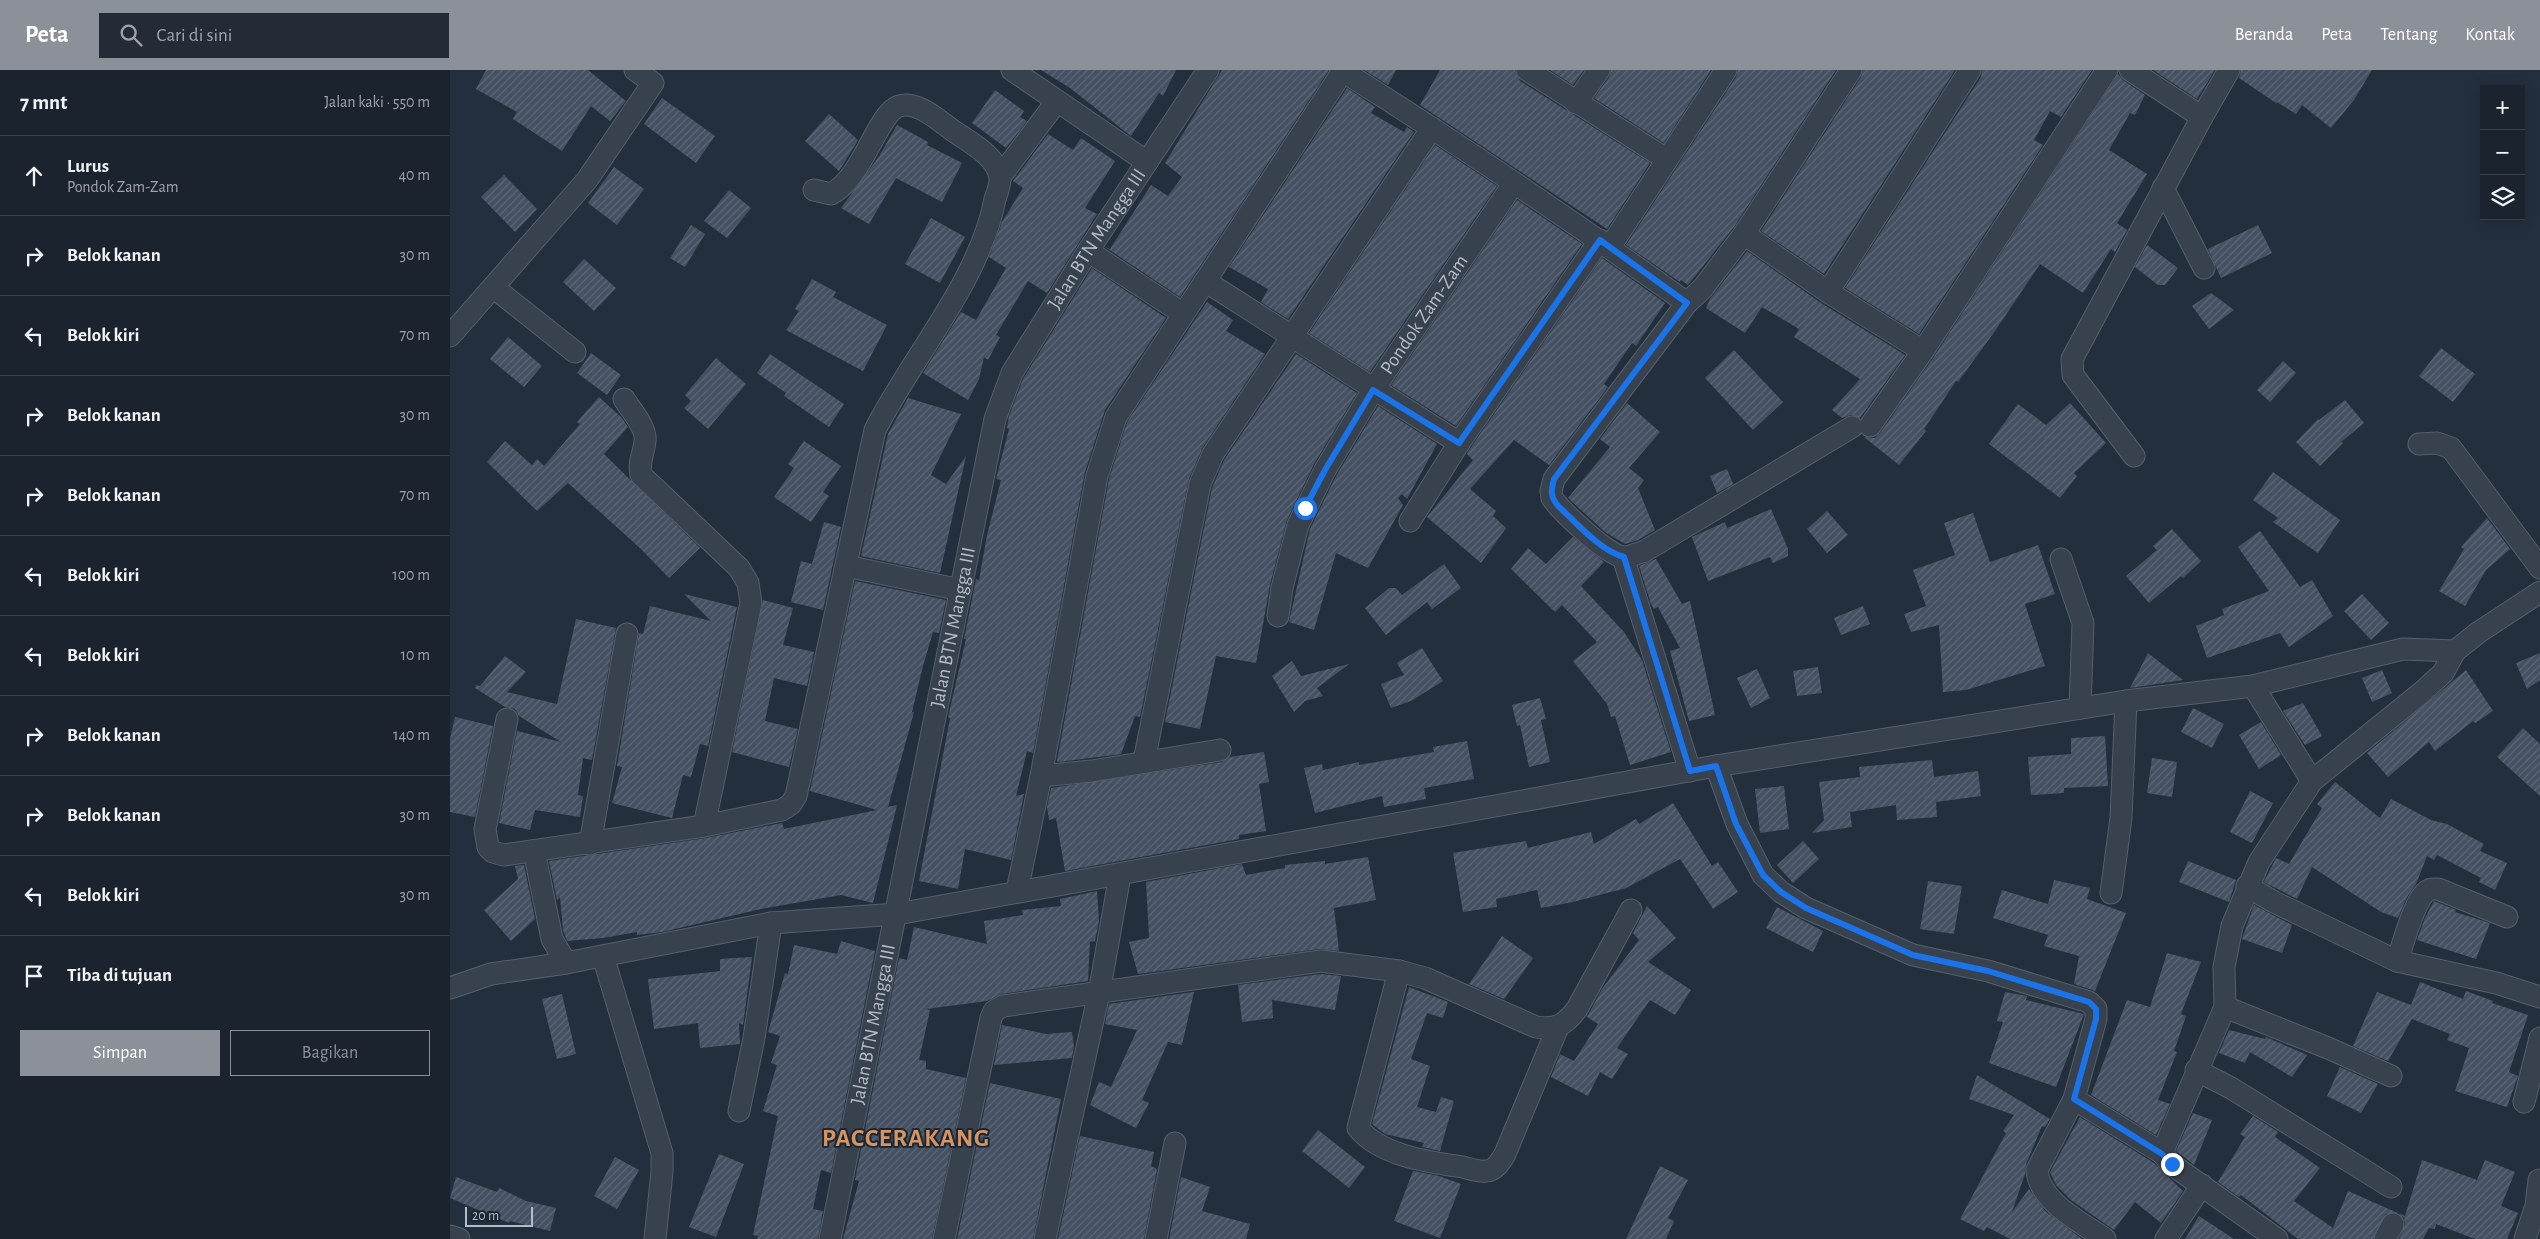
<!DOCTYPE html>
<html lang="id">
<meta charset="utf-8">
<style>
body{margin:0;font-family:"Alegreya Sans",sans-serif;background:#242b36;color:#f1f3f6}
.controls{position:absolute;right:15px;top:15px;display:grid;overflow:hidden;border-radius:0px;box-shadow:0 2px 12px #0003}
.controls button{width:45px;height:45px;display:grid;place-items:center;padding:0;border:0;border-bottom:1px solid #39404a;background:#1b232e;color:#f1f3f6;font:25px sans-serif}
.scale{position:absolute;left:15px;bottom:12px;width:68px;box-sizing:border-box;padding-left:5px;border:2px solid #b4bcc9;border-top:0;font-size:14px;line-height:18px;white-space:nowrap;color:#b4bcc9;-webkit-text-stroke:4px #1d2633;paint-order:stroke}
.stop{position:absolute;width:15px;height:15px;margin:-11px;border:4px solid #1a73e8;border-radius:50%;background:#fff}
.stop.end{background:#1a73e8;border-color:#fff;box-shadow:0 1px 5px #0008}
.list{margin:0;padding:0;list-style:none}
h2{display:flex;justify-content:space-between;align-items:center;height:65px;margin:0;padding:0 20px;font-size:21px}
h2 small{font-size:16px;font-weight:400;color:#a0a4aa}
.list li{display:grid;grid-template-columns:32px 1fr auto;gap:15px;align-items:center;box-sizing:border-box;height:80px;padding:0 20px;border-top:1px solid #39404a}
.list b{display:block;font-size:19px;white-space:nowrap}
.list p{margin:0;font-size:16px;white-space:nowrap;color:#a0a4aa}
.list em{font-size:16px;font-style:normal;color:#a0a4aa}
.actions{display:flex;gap:10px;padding:15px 20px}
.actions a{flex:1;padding:11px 0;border:1px solid #8c9099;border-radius:0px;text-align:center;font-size:18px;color:#8c9099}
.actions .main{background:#8c9099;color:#fff}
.icon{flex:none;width:28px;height:28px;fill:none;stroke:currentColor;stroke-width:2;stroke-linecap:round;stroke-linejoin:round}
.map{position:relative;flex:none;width:2090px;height:1169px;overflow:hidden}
header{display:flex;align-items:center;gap:30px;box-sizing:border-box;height:70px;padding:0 25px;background:#8c9099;color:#fff}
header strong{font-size:24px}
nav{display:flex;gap:28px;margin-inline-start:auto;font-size:18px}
.search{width:350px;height:45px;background:#242b36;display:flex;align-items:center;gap:12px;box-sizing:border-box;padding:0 18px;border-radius:0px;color:#a0a4aa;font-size:19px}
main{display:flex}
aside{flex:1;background:#1b232e}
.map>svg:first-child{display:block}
</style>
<header>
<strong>Peta</strong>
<div class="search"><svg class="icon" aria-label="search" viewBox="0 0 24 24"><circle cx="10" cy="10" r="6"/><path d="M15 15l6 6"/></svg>Cari di sini</div>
<nav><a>Beranda</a><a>Peta</a><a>Tentang</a><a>Kontak</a></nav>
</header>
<main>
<aside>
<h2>7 mnt<small>Jalan kaki · 550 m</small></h2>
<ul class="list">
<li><svg class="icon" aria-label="ahead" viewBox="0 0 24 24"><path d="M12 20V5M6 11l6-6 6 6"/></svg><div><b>Lurus</b><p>Pondok Zam-Zam</p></div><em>40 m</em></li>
<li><svg class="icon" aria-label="right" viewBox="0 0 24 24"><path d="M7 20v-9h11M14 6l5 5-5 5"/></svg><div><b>Belok kanan</b></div><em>30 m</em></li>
<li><svg class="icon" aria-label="left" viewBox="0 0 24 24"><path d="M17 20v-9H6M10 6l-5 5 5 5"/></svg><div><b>Belok kiri</b></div><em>70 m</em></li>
<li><svg class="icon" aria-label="right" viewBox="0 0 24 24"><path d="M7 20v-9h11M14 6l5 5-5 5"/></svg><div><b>Belok kanan</b></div><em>30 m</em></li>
<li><svg class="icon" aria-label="right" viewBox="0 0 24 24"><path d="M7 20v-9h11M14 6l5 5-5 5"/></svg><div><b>Belok kanan</b></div><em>70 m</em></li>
<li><svg class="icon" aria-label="left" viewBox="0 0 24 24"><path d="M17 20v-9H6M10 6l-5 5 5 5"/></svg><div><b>Belok kiri</b></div><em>100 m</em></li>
<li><svg class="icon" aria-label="left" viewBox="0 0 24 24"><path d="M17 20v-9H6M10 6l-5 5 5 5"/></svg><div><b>Belok kiri</b></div><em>10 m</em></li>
<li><svg class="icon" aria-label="right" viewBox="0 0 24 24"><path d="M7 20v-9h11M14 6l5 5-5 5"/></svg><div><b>Belok kanan</b></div><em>140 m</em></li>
<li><svg class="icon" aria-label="right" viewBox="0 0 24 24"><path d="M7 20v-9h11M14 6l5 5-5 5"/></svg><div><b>Belok kanan</b></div><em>30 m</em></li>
<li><svg class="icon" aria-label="left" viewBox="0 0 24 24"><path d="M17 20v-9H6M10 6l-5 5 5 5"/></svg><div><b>Belok kiri</b></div><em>30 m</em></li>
<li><svg class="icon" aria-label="arrive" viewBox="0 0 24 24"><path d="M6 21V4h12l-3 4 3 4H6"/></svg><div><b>Tiba di tujuan</b></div></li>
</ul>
<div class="actions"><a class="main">Simpan</a><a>Bagikan</a></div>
</aside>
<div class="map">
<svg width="2090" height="1169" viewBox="0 0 2090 1169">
<defs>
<pattern id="building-hatch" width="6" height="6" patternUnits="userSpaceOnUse" patternTransform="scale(1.25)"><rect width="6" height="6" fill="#455162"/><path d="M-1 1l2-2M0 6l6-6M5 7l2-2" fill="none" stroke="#5d6877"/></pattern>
</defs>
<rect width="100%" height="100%" fill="#242f3e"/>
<path fill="url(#building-hatch)" d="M36 0H138L176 31 160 51 141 36 112 81 63 49 67 42 26 19Z
M591 0H726L713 26 709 23 681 66 620 18Z
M772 0H879L730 227 655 177 660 179 701 115 718 126 732 107 715 93Z
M914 0H946L938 15Z
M990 0H1065L1070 11 1200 93 1157 159 970 35Z
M1100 0H1134L1123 15Z
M1161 0H1261L1214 73 1144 28 1159 7Z
M1288 0H1386L1284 157 1238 215 1231 210 1230 212 1176 175 1286 7Z
M1413 0H1505L1374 204 1311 161 1411 7Z
M1532 0H1642L1611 47 1600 41 1584 70 1593 75 1469 264 1395 218 1531 7Z
M1703 0H1765L1747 29Z
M1791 0H1922L1904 30 1881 58 1852 35 1846 44 1827 32 1826 33 1789 8Z
M1668 4 1673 10 1695 25 1685 45 1680 43 1659 80 1697 104 1667 153 1677 160 1665 182 1661 179 1633 223 1590 194 1545 261 1508 312 1506 311 1474 359 1476 361 1449 395 1414 367 1425 368 1430 363 1483 288Z
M897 18 925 37 921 43 954 62 957 57 964 62 838 249 811 232 818 219 779 197Z
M545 20 574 41 570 47 577 51 556 78 522 53Z
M212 28 265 66 246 93 194 54Z
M379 44 408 70 389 101 355 71Z
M447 55 478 72 477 75 512 93 492 132 446 108 419 154 391 138 428 88Z
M598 64 623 80 631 68 665 91 635 138 647 144 597 223 578 211 546 265 550 267 538 290 534 287 529 309 518 330 473 303 511 242 526 250 556 198 539 187 552 152 573 118 563 111Z
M985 75 1047 116 920 302 859 263Z
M164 97 194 119 167 155 138 133Z
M54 105 87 139 65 162 31 127Z
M279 120 301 138 277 168 254 151Z
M1067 130 1132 174 1006 356 941 315Z
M481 148 515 167 490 213 455 194Z
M241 155 255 164 235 197 220 188Z
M1808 155 1822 183 1771 208 1758 179Z
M1697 175 1728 198 1715 215H1708L1685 197Z
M1297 181 1371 233 1455 285 1410 348 1401 345 1392 348 1382 340 1410 309 1344 267 1349 259 1312 237 1295 263 1256 238 1260 229Z
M1152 188 1215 233 1186 276 1182 273 1154 314 1158 317 1099 395 1064 370 1020 419 1046 441 1043 446 1056 458 1031 493 977 447 1023 390 1017 384 1019 380Z
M134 189 166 218 144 241 113 212Z
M642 198 716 248 655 340 635 402 583 683 577 681 566 726 574 724 561 790 515 779 508 819 469 811 500 648 498 647 516 569H514L526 509 529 510 537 465 551 410 546 409 559 359 557 358 559 346 573 309Z
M362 209 386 222 383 227 437 255 413 301 336 260 349 241 345 239Z
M1761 223 1784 240 1759 259 1742 236Z
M757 232 783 250 776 261 815 284 753 377 739 409 690 647 685 646 671 684 609 692 607 691 659 409 677 352Z
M58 267 92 296 74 317 40 289Z
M1991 278 2025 304 2003 332 1969 306Z
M1284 280 1333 332 1303 360 1255 308Z
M141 283 171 305 157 325 127 303Z
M320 284 394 334 379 357 334 326 336 323 307 303Z
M846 284 907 323 864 394 837 450 820 515 806 593 766 586 750 659 715 652 762 418 774 390Z
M266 288 296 314 258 359 234 338 241 331 235 325Z
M1833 291 1846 303 1820 332 1807 320Z
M149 327 172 348 178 357 154 384 250 478 219 508 192 480 118 413 87 441 37 392 55 371 82 395 87 389 94 396 130 354 127 352Z
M458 328 511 344 481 405 496 414 516 386 490 503 411 486 438 364Z
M1895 330 1914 353 1891 372 1893 373 1870 396 1846 372 1868 349 1869 350Z
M1177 333 1210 362 1179 398 1194 410 1188 418 1205 460 1188 470 1175 474 1155 462 1118 428 1160 377 1150 369Z
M1620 333 1656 373 1624 403 1627 406 1610 428 1539 374 1568 334 1596 355Z
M928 336 987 374 957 429 952 424 948 428 953 435 918 498 886 483 864 560 839 552 860 459 886 406Z
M354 371 391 396 373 422 379 426 361 452 324 427 344 398 338 394Z
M1277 399 1283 414 1267 423 1260 406Z
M1823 402 1890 450 1868 483 1823 452 1828 448 1803 430Z
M1321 439 1338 479V486L1323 493 1320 487 1258 511 1242 467 1275 452 1277 458Z
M1377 441 1398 465 1377 483 1357 459Z
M1523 443 1540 492 1588 475 1605 524 1575 534 1595 596 1516 620 1493 622 1489 555 1461 562 1454 544 1476 536 1463 500 1505 485 1494 453Z
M2037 448 2060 479 2036 500 2015 536 1989 521 2014 479 2011 477Z
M374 452 391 457 373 540 341 532 351 491 362 494Z
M1722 459 1751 491 1733 508 1731 506 1699 533 1676 506 1707 480 1703 476Z
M1810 461 1850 517 1862 510 1883 546 1839 577 1830 563 1757 588 1746 556 1774 545 1772 539 1819 521 1788 477Z
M1123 467 1154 492 1131 516 1174 562 1192 590 1221 682 1180 695 1165 646 1161 647 1157 634 1123 591 1147 572 1112 535 1105 542 1061 499 1078 478 1096 494Z
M1206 489 1232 534 1240 531 1265 645 1239 651 1220 581 1230 578 1208 537 1204 539 1201 534 1189 496Z
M994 494 1011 518 982 539 977 532 936 565 915 538 939 518H946L952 525Z
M405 511 496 530 489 563 483 562 473 596 462 642H464L438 737 447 735 423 833 391 825 311 839 212 862 187 865V862L153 868 117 871 113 860 110 827 107 830 99 791 256 768 332 753 334 759 427 740 360 721Z
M234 524 287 537 258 676 250 674 241 707 233 705 222 748 162 733 172 697 167 696 189 563 193 564 200 536 261 551Z
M1912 524 1939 553 1921 570 1894 541Z
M313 530 343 538 333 575 364 582 357 616 324 608 315 651 348 659 339 697 282 682Z
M1413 536 1420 554 1391 565 1384 548Z
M126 549 166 558 142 690 133 688 128 725 133 726 130 747 85 740 80 760 49 753 67 661 111 672 69 646 65 639 55 637 25 618 26 615 30 616 55 586 76 602 57 622 107 634Z
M972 578 993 611 961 631 941 638 931 614 954 605 947 593Z
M1698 583 1712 594 1733 610 1680 618Z
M2090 583V610L2077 619 2066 593Z
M842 591 851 606 899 594 867 618 873 626 855 631 844 642 822 606Z
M1368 597 1372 623 1347 626 1343 601Z
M1307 599 1320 628 1301 638 1287 608Z
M1932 600 1942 623 1922 632 1912 608Z
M2016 600 2043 641 2025 653 2023 651 1985 681 1979 672 1938 707 1917 683Z
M1090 628 1096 649 1091 650 1100 692 1079 697 1070 655 1067 656 1062 635Z
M1853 633 1872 666 1855 675 1833 641Z
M1743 638 1774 654 1762 678 1731 662Z
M5 647 43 656 25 747 0 742V669Z
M1811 652 1831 685 1809 699 1789 665Z
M2073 658 2090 674V726L2047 687Z
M1655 666 1658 716 1614 718V723L1581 725 1578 687 1621 684V668Z
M1017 671 1024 709 974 718 976 729 934 737 932 726 865 743 854 698 872 694 873 700 909 692V695L984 682 983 677Z
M814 682 819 712 809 714 816 761 789 765V769L615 801 606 748 599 750 597 737 601 718 772 692 780 687Z
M1702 688 1727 692 1722 727 1697 723Z
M1482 690 1484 707 1528 701 1531 726 1486 732 1487 747 1447 750 1446 735 1400 742 1402 757 1362 763 1374 750 1369 712 1410 707 1409 697Z
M1885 712 1930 748 1941 729 1981 750 1997 754 2034 774 2030 781 2057 793 2045 820 2029 812 2031 808 1987 785 1984 790 1977 786 1966 814 1957 827 1948 848 1931 842 1862 797 1847 829 1814 812 1826 788 1839 794 1872 738 1867 734Z
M1334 716 1339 759 1310 763 1305 719Z
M1800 721 1823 733 1802 773 1780 762Z
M1223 733 1262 796 1268 792 1288 822 1263 839 1230 789 1176 818 1123 832 1091 838 1087 820 1046 829 1047 837 1013 842 1003 783 1076 771 1078 778 1141 762 1144 774 1186 749 1189 754Z
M1353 771 1369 789 1343 813 1327 795Z
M918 787 926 830 884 838 889 881 869 879 688 904 679 872 699 868 696 812 792 794 796 805 835 798V795L875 791V794Z
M1738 791 1786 810 1779 832 1729 812Z
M74 795 85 849 61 871 34 840 68 809 65 796Z
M1604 810 1640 818 1637 829 1676 843 1645 921 1624 914 1629 886 1594 876 1598 865 1543 848 1552 820 1598 834Z
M1478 811 1512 816 1504 864 1470 859Z
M647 821 649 851 645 871 640 872 638 911 551 924 537 931 476 939 480 940 469 990 476 991V999L516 1008 482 1169H393L409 1111 405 1110 449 888 457 890 464 857 537 874 534 851 573 845 572 840 611 836 610 829Z
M1984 831 2006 840 2005 842 2040 853 2026 889 1967 870 1975 848Z
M1804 835 1842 855 1832 883 1792 869Z
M1197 836 1226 868 1198 892 1241 920 1225 945 1200 930 1167 978 1178 984 1162 1009 1150 1002 1138 1026 1101 1007 1110 984 1124 991 1148 954 1137 947 1152 919 1189 870 1183 863Z
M1327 837 1373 861 1363 882 1316 858Z
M1052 866 1083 888 1054 929 1019 914Z
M391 871 425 881 381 1103 371 1100 363 1139 373 1141 368 1169H307L308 1166 303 1165 328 1046 313 1041 327 995 321 993 330 966 318 962 335 903 338 904 344 875 387 884Z
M1717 883 1751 892 1731 944 1736 946 1724 981 1727 982 1708 1030 1720 1034 1706 1065 1641 1025 1677 930 1700 937Z
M302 887 293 955 289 953 290 974 250 978 248 953 204 959 198 909 270 901V889Z
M871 904 891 906 885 940 822 930 823 948 792 952 788 915Z
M1970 912 2013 929 2016 921 2043 931 2042 933 2078 945 2059 1002 2068 1006 2057 1037 2005 1021 2019 978 1997 970 2000 964 1962 949 1938 991 1903 976 1927 922 1961 935Z
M959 917 998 932 993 948 977 943 961 989 980 996 967 1037 986 1042 991 1027 1004 1031 990 1081 972 1077 974 1073 935 1064 922 1054Z
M744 922 732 975 718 972 692 1030 699 1033 686 1058 640 1035 649 1012 661 1017 687 960 655 954 659 934Z
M1555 922 1577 926 1576 930 1634 944 1606 1017 1539 993 1553 952 1547 951Z
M112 924 126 984 107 989 92 929Z
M552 955 596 964 622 962 624 977 622 988 544 995Z
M1779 960 1815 969 1816 967 1857 985 1842 1007 1800 982 1795 993 1769 983Z
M1890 997 1928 1014 1911 1043 1877 1026Z
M1527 1005 1600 1049 1595 1057 1592 1056 1576 1094 1575 1104 1562 1142 1579 1119 1595 1141 1632 1169H1560L1537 1157 1534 1161 1510 1149 1556 1063 1553 1061 1564 1045 1519 1029Z
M540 1013 611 1029 583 1169H507Z
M1743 1043 1762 1050 1744 1095 1726 1081Z
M1803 1046 1828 1062 1825 1067 1870 1098 1844 1131 1883 1158 1898 1121 1948 1143 1936 1144 1923 1169H1848L1791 1125 1789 1127 1768 1112 1795 1067 1790 1064Z
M1630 1047 1704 1093 1733 1121 1711 1153 1685 1132 1664 1160 1621 1130 1606 1115 1600 1102Z
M868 1060 915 1097 899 1118 852 1081Z
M630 1066 704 1082 701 1096 707 1099 694 1169H608Z
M269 1084 294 1094 266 1167 239 1157Z
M165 1087 189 1100 167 1139 144 1126Z
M1972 1090 2027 1110 2035 1090 2065 1102 2051 1136 2068 1143 2057 1169H2025L1986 1154 1985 1159 1979 1158 1973 1169H1949L1955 1154 1954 1148 1949 1143 1955 1146Z
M1210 1096 1238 1110 1218 1148 1224 1151 1216 1169H1176Z
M963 1101 989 1106 1011 1114 990 1168 944 1151Z
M6 1107 47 1122 49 1118 76 1131 106 1138 100 1161 60 1151 59 1153 0 1128Z
M731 1107 760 1117 752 1141 800 1154 796 1169H719Z
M1749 1146 1784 1169H1735Z"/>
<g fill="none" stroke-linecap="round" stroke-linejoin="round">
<g stroke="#565f6c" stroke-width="23">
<g id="minor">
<path d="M562 0 697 92"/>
<path d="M891 0C1009 74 1124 152 1237 233"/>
<path d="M1077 0 1216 89"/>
<path d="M1401 0 1294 164 1253 218 1237 233 1104 409 1101 421 1102 428C1111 441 1159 487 1174 487 1180 487 1187 483 1193 482L1402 357"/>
<path d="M1680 0 1752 47 1622 289 1623 305 1684 386"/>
<path d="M1126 33 1149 0"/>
<path d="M1752 47 1779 0"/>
<path d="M550 107 607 31"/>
<path d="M1713 118 1754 198"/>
<path d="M1294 164 1378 222 1473 281"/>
<path d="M1160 177 1276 0"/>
<path d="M638 181 732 243"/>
<path d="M755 211 1009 373"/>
<path d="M43 217 125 282"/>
<path d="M1378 222 1520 0"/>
<path d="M0 266 137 110 203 13 185 0"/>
<path d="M174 329C181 340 197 358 195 371 194 383 188 392 191 405L289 498 298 513 301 533 254 756"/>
<path d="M1420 356 1473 281 1657 0"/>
<path d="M1969 374 1987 373 2001 378 2090 498"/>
<path d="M960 451 1009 373 1150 170"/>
<path d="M1173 487 1240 701"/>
<path d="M1611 489 1633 553 1630 638"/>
<path d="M396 496 511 520"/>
<path id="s1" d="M828 546 832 518 848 455 875 400 923 320 1064 113"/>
<path d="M1803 616 1862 711"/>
<path d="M57 649 35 759 38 777 43 782 54 785 254 756 332 740 341 734 346 726 425 360C462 287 530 210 545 129 547 123 551 113 550 107 546 86 521 73 505 62 490 52 468 30 449 36 427 43 414 107 381 124L364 120"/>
<path d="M694 691 750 414 763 384 982 58"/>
<path d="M1266 696 1287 754 1313 805 1331 822 1356 838 1463 885 1538 901 1639 932 1646 939V949L1624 1029 1712 1083 1721 1094 1827 1169"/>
<path d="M591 706 642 701 770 680"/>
<path d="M140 774 177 564"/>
<path d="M84 781 102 869 116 893"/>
<path d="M1797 816 1824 832 1947 891 2046 913 2090 927"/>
<path d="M567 821 591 706 647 406 666 347 893 1"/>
<path d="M1661 823 1671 748 1676 631"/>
<path d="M153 886 212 1083V1102L205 1169"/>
<path d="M1947 891C1953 875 1964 830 1977 821 1981 818 1984 819 1988 819L2057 847"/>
<path d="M949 901 908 1058C931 1086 979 1092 1013 1097 1020 1099 1029 1102 1036 1101 1045 1101 1051 1091 1055 1084L1108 957"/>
<path d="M0 918 41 904 116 893 321 853 447 844 1266 696 1676 631 1803 616 1953 579 2005 581 2029 562 2090 522"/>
<path d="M1775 937 1878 978 1941 1006"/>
<path d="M1746 1000 1781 1018 1941 1117"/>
<path d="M1624 1029 1587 1100C1589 1132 1631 1152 1655 1169"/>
<path d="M2074 1032 2090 968"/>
<path d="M289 1041 304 968 321 853"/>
<path d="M1712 1083 1775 937 1774 897 1782 856 1809 792 1862 711 1971 623 1993 603 2005 581"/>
<path d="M0 1166 9 1169"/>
<path id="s2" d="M380 1169 545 349 562 303 638 181 758 0"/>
<path d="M494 1169 541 948 544 941 553 936 871 891 949 901 975 908 1086 957C1106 960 1115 955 1127 939L1181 840"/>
<path d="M595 1169 649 923 670 805"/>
<path d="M706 1169 725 1073"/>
<path d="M1716 1169 1752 1115"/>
<path d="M1935 1169 1943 1154"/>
<path d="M2075 1169 2086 1136 2089 1110"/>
</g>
</g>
<use href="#minor" stroke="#38414e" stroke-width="21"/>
</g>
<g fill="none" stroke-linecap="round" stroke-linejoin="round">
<path stroke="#1a73e8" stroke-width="6" d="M855 438 875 400 923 320 1009 373 1150 170 1237 233 1104 409C1101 421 1100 426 1108 436 1127 453 1149 480 1174 487L1240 701 1266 696 1286 754 1313 805 1331 822 1356 838 1463 885 1538 901 1639 932 1646 939V949L1624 1029 1712 1084 1722 1094"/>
</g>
<g text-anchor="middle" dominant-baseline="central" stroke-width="4" stroke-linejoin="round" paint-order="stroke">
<g font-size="20" fill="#b4bcc9" stroke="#1d2633">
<text stroke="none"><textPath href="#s2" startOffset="1044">Jalan BTN Mangga III</textPath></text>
<text stroke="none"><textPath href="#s1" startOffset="339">Pondok Zam-Zam</textPath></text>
<text stroke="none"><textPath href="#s2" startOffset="624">Jalan BTN Mangga III</textPath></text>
<text stroke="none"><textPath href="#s2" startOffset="219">Jalan BTN Mangga III</textPath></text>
</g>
<g font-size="25" font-weight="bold" letter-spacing="1" fill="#d59563" stroke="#1d2633">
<text x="456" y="1068">PACCERAKANG</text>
</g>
</g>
</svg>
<div class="controls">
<button>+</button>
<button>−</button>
<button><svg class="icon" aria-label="layers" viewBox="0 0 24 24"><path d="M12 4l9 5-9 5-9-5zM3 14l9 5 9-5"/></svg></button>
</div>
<div class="scale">20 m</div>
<div class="stop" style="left:855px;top:438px"></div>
<div class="stop end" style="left:1722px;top:1094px"></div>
</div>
</main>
